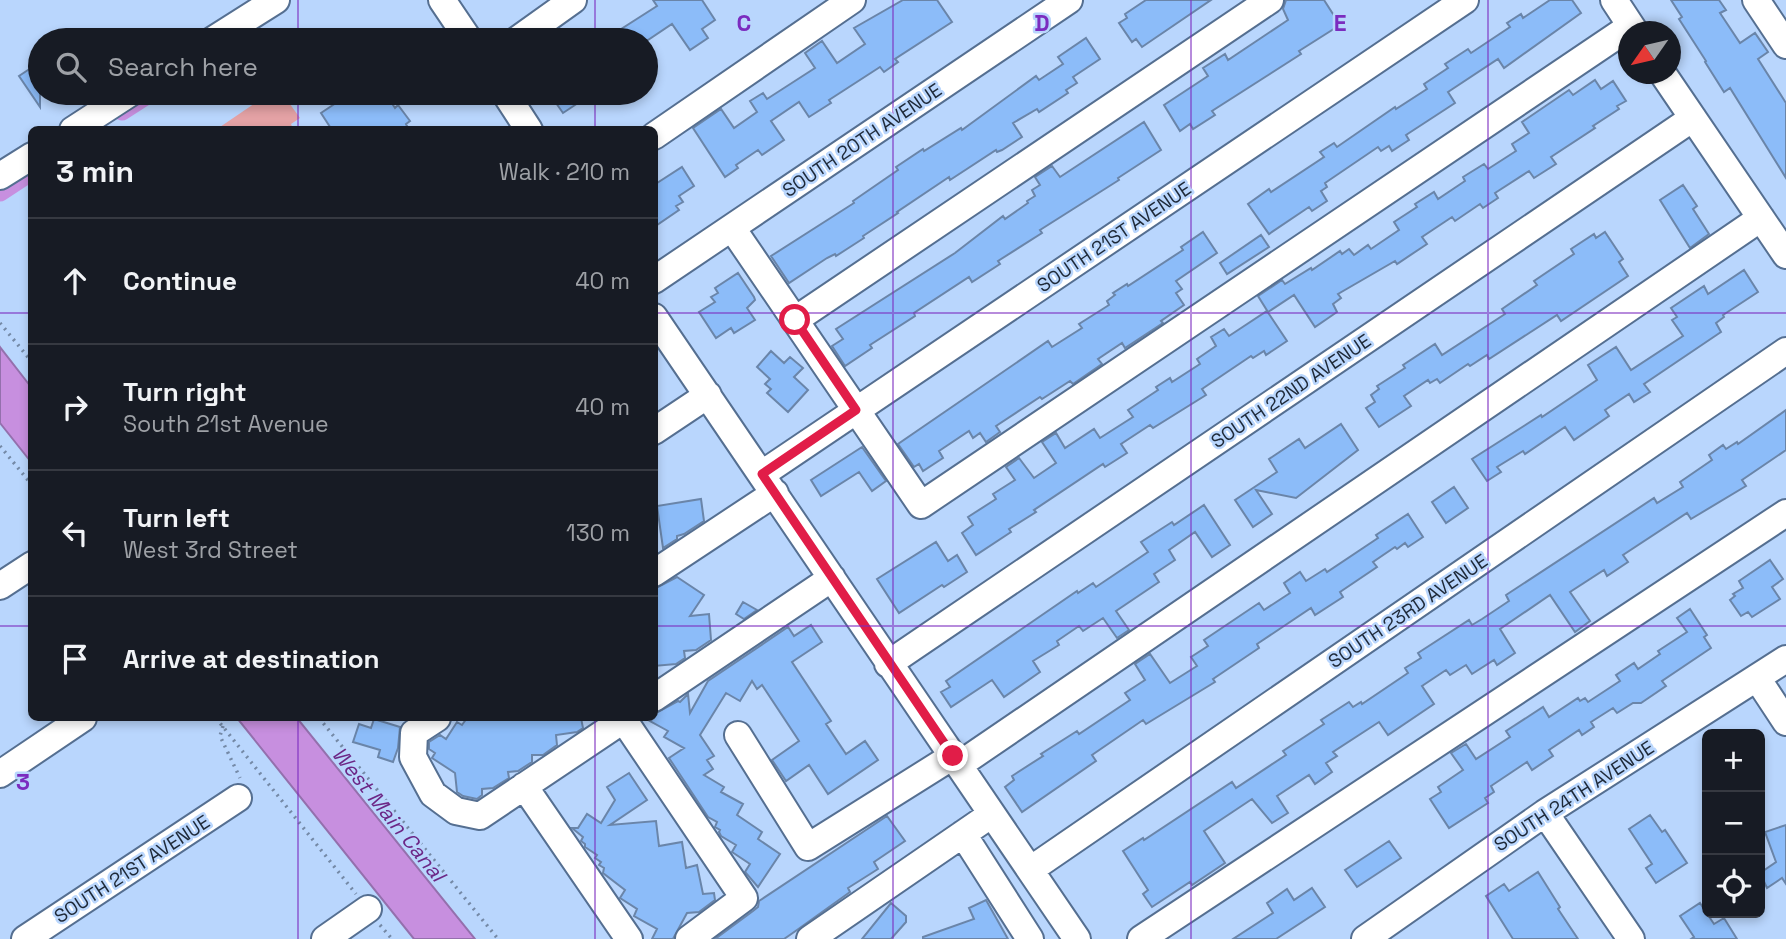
<!DOCTYPE html>
<meta charset="utf-8">
<style>
body{margin:0;font-family:"Space Grotesk",sans-serif;background:#20242c;color:#f1f3f6}
.controls{position:absolute;right:21px;bottom:21px;display:grid;overflow:hidden;border-radius:10px;box-shadow:0 4px 10px #0003}
.controls button{width:63px;height:63px;display:grid;place-items:center;padding:0;border:0;border-bottom:2px solid #363941;background:#171b24;color:#f1f3f6;font:35px sans-serif}
.compass{position:absolute;left:1618px;top:21px;width:63px;height:63px;border-radius:50%;background:#171b24;box-shadow:0 4px 10px #0003;rotate:236deg}
.stop{position:absolute;width:21px;height:21px;margin:-16px;border:5px solid #e11d48;border-radius:50%;background:#fff}
.stop.end{background:#e11d48;border-color:#fff;box-shadow:0 2px 7px #0008}
.list{margin:0;padding:0;list-style:none}
h2{display:flex;justify-content:space-between;align-items:center;height:91px;margin:0;padding:0 28px;font-size:30px}
h2 small{font-size:23px;font-weight:400;color:#9ea1a6}
.list li{display:grid;grid-template-columns:46px 1fr auto;gap:21px;align-items:center;box-sizing:border-box;height:126px;padding:0 28px;border-top:2px solid #363941}
.list b{display:block;font-size:26px;white-space:nowrap}
.list p{margin:0;font-size:23px;white-space:nowrap;color:#9ea1a6}
.list em{font-size:23px;font-style:normal;color:#9ea1a6}
.icon{flex:none;width:38px;height:38px;fill:none;stroke:currentColor;stroke-width:2;stroke-linecap:round;stroke-linejoin:round}
.map{position:relative;flex:none;width:1786px;height:939px;overflow:hidden}
.search{position:absolute;background:#171b24;box-shadow:0 4px 10px #0003;left:28px;top:28px;width:630px;height:77px;display:flex;align-items:center;gap:18px;box-sizing:border-box;padding:0 24px;border-radius:38px;color:#9ea1a6;font-size:26px}
.panel{position:absolute;background:#171b24;box-shadow:0 4px 10px #0003;left:28px;top:126px;width:630px;height:595px;border-radius:10px}
.map>svg:first-child{display:block}
</style>
<div class="map">
<svg width="1786" height="939" viewBox="0 0 1786 939">
<rect width="100%" height="100%" fill="#b9d6fd"/>
<path fill="#e4a2a5" d="M270 93H282L300 118 291 124 293 129H217Z"/>
<path fill="#c78fdf" stroke="#9470ad" stroke-width="2" d="M0 347 31 387V462L0 423Z
M237 718H297L475 939H414Z"/>
<g fill="none" stroke-linecap="round" stroke-linejoin="round">
<path stroke="#c78fdf" stroke-width="19" d="M122 111 150 93
M0 192 32 171"/>
</g>
<path fill="#8cbcf9" stroke="#6a85a9" stroke-width="2" d="M653 0H702L715 20 702 29 708 38 690 50 672 24 648 40H604L657 6Z
M903 0H937L952 22 895 59 898 62 884 72 880 67 829 100 831 103 809 117 799 102 771 121 784 140 762 155 758 150 736 165 738 168 725 177 693 128 721 109 734 128 757 112 750 101 763 93 767 99 815 68 805 53 822 41 837 63 865 44 854 28Z
M1146 0H1211L1142 47 1136 39 1132 42 1119 23 1127 18 1125 14Z
M1286 0H1324L1340 25 1299 51 1301 54 1212 111 1215 115 1193 129 1190 124 1180 131 1164 105 1208 76 1203 68 1225 54 1228 60 1288 20 1283 9Z
M1550 0H1572L1581 13 1504 68 1498 59 1448 92 1455 103 1406 135 1409 140 1392 151 1389 146 1381 151 1378 147 1325 183 1327 187 1321 191 1327 201 1312 211 1309 207 1269 234 1248 204 1269 189 1271 192 1324 157 1320 152 1334 143 1337 147 1395 107 1396 109 1427 89 1424 84 1448 68 1445 64 1468 49 1471 53 1510 27 1507 23 1521 14 1523 18Z
M1671 0H1719L1726 10 1720 13 1740 43 1755 33 1768 52 1758 59 1786 103V178L1730 88 1724 92 1705 62 1706 61 1679 19 1682 17Z
M1086 38 1100 59 1073 77 1077 83 1066 90 1068 93 1039 112 1037 109 1013 123 1022 137 1002 150 997 152 996 150 950 180 949 177 897 212 898 213 863 236 864 238 836 256 835 254 827 258 789 283 771 256 854 203 853 201 898 170 896 167 923 149 924 151 961 128 962 130 1036 76 1039 80 1063 64 1058 57Z
M40 62V107L19 76Z
M1595 80 1601 89 1613 81 1626 101 1617 106 1619 109 1593 126 1595 128 1551 157 1556 164 1534 178 1529 171 1495 193 1498 198 1483 208 1480 204 1455 221 1452 217 1422 237 1427 244 1397 264 1395 261 1338 294 1341 298 1333 304 1337 312 1315 327 1294 295 1268 312 1258 296 1282 280 1285 284 1311 268 1312 270 1340 251 1342 254 1349 249 1354 255 1368 245 1371 249 1399 230 1394 222 1417 207 1415 204 1434 192 1438 199 1465 181 1463 177 1484 164 1488 169 1516 151 1512 144 1529 133 1522 122 1569 90 1573 95Z
M351 93H385L395 108 398 105 410 121 406 124 409 130H332L321 113Z
M549 93H593L563 113Z
M1144 122 1161 150 1118 178 1119 180 1040 230 1042 233 998 261 1000 264 972 282 969 277 914 313 915 316 870 345 872 348 845 366 832 346 843 339 836 329 955 253 1003 216 1005 219 1028 203 1027 201 1035 196 1032 190 1040 185 1035 177 1052 166 1060 177Z
M682 167 694 186 679 196 683 202 676 206 679 210 654 227V185Z
M1683 185 1697 206 1693 209 1709 234 1690 248 1660 200Z
M1203 232 1217 253 1176 281 1182 289 1176 293 1184 305 1161 321 1163 323 1125 348 1122 343 1098 359 1102 364 1073 384 1070 381 1042 399 1040 397 996 426 1000 432 986 442 980 433 973 438 969 431 939 451 943 458 923 471 919 464 914 467 898 444 1048 341 1052 347 1082 328 1079 324 1109 305 1107 301 1115 295 1113 293 1127 284 1128 286 1183 250 1181 247Z
M1605 232 1623 259 1619 262 1628 276 1561 321 1557 315 1489 359 1487 355 1470 366 1468 364 1440 383 1437 379 1430 383 1428 380 1404 396 1411 406 1379 427 1366 408 1375 402 1371 395 1379 389 1377 386 1405 368 1403 365 1435 344 1442 355 1505 314 1502 309 1537 285 1534 281 1574 254 1571 249 1594 234 1596 238Z
M1261 235 1269 247 1227 274 1220 263Z
M1744 270 1758 292 1723 315 1724 317 1716 323 1721 332 1644 384 1650 392 1634 402 1629 394 1605 410 1609 416 1574 440 1565 427 1525 454 1523 451 1497 467 1501 472 1487 481 1472 459 1541 415 1542 417 1597 380 1588 365 1616 347 1631 370 1683 336 1672 320 1677 317 1671 308 1704 286 1708 294Z
M738 273 754 297 755 300 747 308 755 320 734 333 731 328 716 338 699 312 715 302 711 297 718 293 715 288Z
M1267 311 1287 341 1266 355 1264 351 1253 358 1251 356 1202 389 1206 395 1153 428 1150 425 1121 444 1127 453 1105 467 1103 464 1034 510 1036 512 1009 529 1011 532 976 555 962 533 973 525 968 517 996 499 993 494 1015 480 1006 467 1019 458 1034 478 1056 463 1042 442 1056 433 1065 448 1094 429 1100 438 1133 417 1128 410 1158 390 1156 387 1170 378 1172 382 1200 364 1197 359 1216 346 1211 337 1224 329 1229 336Z
M771 351 784 363 790 357 803 368 794 377 808 390 788 412 767 393 771 389 765 384 770 379 757 367Z
M1786 410V450L1742 480 1746 486 1691 519 1687 513 1623 555 1628 562 1607 576 1604 570 1570 592 1590 621 1575 632 1550 595 1500 629 1515 653 1497 665 1494 660 1472 674 1466 665 1450 675 1446 670 1422 686 1434 704 1388 735 1379 722 1333 752 1337 756 1326 763 1332 772 1315 784 1309 775 1277 796 1288 813 1272 823 1252 799 1204 831 1225 863 1192 885 1190 882 1152 907 1143 894 1148 890 1123 851 1143 838 1144 840 1232 782 1236 788 1286 755 1283 751 1324 724 1321 720 1349 702 1353 707 1361 702 1362 704 1408 673 1405 668 1421 658 1418 653 1469 620 1472 625 1482 619 1509 601 1506 595 1654 498 1657 503 1683 487 1680 482 1712 460 1709 455 1723 445 1726 449 1737 442 1738 444Z
M1341 424 1358 450 1296 498 1256 490 1272 514 1253 527 1235 500 1277 472 1269 459 1299 439 1305 448Z
M862 447 886 481 872 491 859 472 821 496 811 480Z
M1454 487 1468 508 1446 523 1432 502Z
M701 499 704 521 684 534 677 536V539L663 548 657 506Z
M1204 505 1230 545 1212 557 1195 532 1169 550 1175 560 1154 574 1159 582 1116 611 1129 630 1117 638 1103 618 1083 631 1079 626 1057 641 1059 645 1033 661 1040 672 1004 697 992 680 951 707 941 692 950 687 946 681 1077 591 1078 593 1093 583 1096 587 1148 552 1141 542 1172 522 1174 525Z
M1408 514 1423 537 1408 547 1405 543 1397 549 1395 547 1373 562 1377 567 1340 592 1343 597 1315 615 1311 608 1257 644 1259 648 1213 679 1215 682 1146 724 1143 720 1092 755 1096 761 1022 812 1005 787 1014 780 1012 776 1043 756 1041 754 1077 731 1079 734 1130 700 1125 693 1145 680 1135 664 1150 654 1170 683 1197 666 1191 657 1208 646 1204 640 1259 603 1264 610 1290 593 1284 583 1300 572 1306 581 1325 569 1327 572 1378 538 1376 535Z
M936 542 948 561 957 555 967 572 944 587 942 585 899 613 877 579Z
M1770 560 1783 579 1772 587 1780 599 1752 617 1748 612 1741 616 1730 600 1735 596 1733 594 1743 588 1739 581Z
M677 577 704 595 690 616 709 614 711 640 696 650 684 651 685 658 676 664 654 666V589Z
M743 602 757 610 744 619 736 614Z
M1690 609 1707 635 1704 637 1711 648 1662 681 1666 686 1641 703H1633L1617 713 1613 708 1591 722 1594 727 1582 735 1579 730 1549 750 1553 756 1532 770 1527 762 1491 786 1494 792 1485 798 1488 803 1449 828 1430 799 1441 792 1438 787 1463 770 1451 753 1466 744 1476 759 1510 737 1506 731 1543 707 1549 717 1578 698 1580 701 1585 698 1588 702 1620 681 1616 675 1634 663 1638 669 1660 654 1658 651 1687 632 1677 618Z
M811 625 822 642 792 662 831 721 826 724 846 754 865 741 878 760 828 794 809 765 786 781 772 760 799 741 762 685 757 689 752 681 740 701 726 693 700 735 714 756 707 760 713 769 704 775 724 787 721 792 743 804 737 815 762 832 758 839 780 854 758 887 745 872 750 864 732 852 736 845 721 836 719 832 720 830 715 827 717 822 708 817 669 758 684 748 664 737 668 731 650 721 654 718V714L678 701 680 702 688 694 690 713 708 681 788 627 794 636Z
M467 718H581L583 728 577 732 556 735 557 745 543 755H532V762L518 771 508 772 509 778 493 788 482 789V795L477 799 463 796 457 792 455 773 432 758 435 753 429 749V742L440 735 446 739 457 722 462 725Z
M374 719 400 727 398 748 393 762 378 757 380 750 353 742 359 724 371 728Z
M629 773 647 800 610 825 656 821 659 846 682 842 686 868 697 865 703 894 714 893 715 900 699 912 687 913 673 939H652L657 929 634 916 637 909 620 898 625 890 603 873 604 868 599 865 601 862 595 858 597 855 585 847V844L581 841 583 837 572 828H578L587 814 601 823 615 800 607 787Z
M1650 815 1662 832 1665 830 1687 863 1656 883 1646 868 1652 864 1629 829Z
M887 816 905 841 874 862 878 869 848 888 850 892 797 930 784 939H715L753 911 758 907 759 901Z
M1786 825V884L1782 878 1767 888 1760 873 1776 862 1765 832Z
M1389 841 1401 858 1357 887 1345 870Z
M1538 872 1560 907 1558 909 1578 939H1513L1486 896 1504 884 1509 891Z
M1312 888 1325 907 1276 939H1233L1273 913 1267 903 1287 889 1294 900Z
M986 900 1008 939H923V937L974 919 969 908Z
M891 903 906 916V922L891 939H862Z
M1700 903 1714 924 1724 918 1737 939H1691L1694 937 1680 916Z"/>
<g fill="none" stroke-linecap="round" stroke-linejoin="round">
<g stroke="#556f91" stroke-width="30">
<path id="minor" d="M442 0 469 40
M1614 0 1635 32
M1756 0 1786 45
M213 40 276 0
M517 40 573 0
M1663 74 1786 255
M505 93 529 130
M73 130 130 93
M654 136 852 0
M0 176 32 156
M732 228 921 505 1631 26
M654 280 1069 0
M654 317 1077 939
M795 320 1270 0
M654 431 708 395
M762 474 1465 0
M654 573 775 493
M0 586 32 565
M888 664 1693 118
M1757 678 1786 722
M654 698 832 578
M437 718 414 733 413 757 433 794 456 811 480 816 626 718
M623 719 744 898 689 939
M738 735 808 847 953 756
M959 765 1761 218
M0 774 83 718
M524 786 629 939
M1545 813 1631 939
M963 834 1030 939
M1030 870 1786 351
M25 939 238 798
M325 939 368 909
M810 939 992 814
M1141 939 1786 513
M1365 939 1545 813 1786 659"/>
</g>
<path stroke="#7489a6" stroke-width="3.5" stroke-dasharray="2 5" stroke-linecap="butt" d="M0 323 32 362
M0 446 32 485
M216 718 356 894
M319 718 498 939
M223 726 220 736 240 778
M380 925 392 939"/>
<use href="#minor" stroke="#fff" stroke-width="26"/>
</g>
<g fill="none" stroke-linecap="round" stroke-linejoin="round">
<path stroke="#e11d48" stroke-width="9" d="M795 320 856 410 762 474 953 756"/>
</g>
<path fill="none" stroke="#7b2cbf" stroke-width="2" stroke-opacity="0.55" d="M298 0V40M595 0V40M893 0V939M1191 0V939M1488 0V939M298 93V130M595 93V130M0 313H32M654 313H1786M0 626H32M654 626H1786M298 718V939M595 718V939"/>
<g text-anchor="middle" dominant-baseline="central" stroke-width="5" stroke-linejoin="round" paint-order="stroke">
<g font-size="19" fill="#1e2938" stroke="#b9d6fd">
<text transform="translate(862 140) rotate(-34)">SOUTH 20TH AVENUE</text>
<text transform="translate(1114 237) rotate(-34)">SOUTH 21ST AVENUE</text>
<text transform="translate(1291 391) rotate(-34)">SOUTH 22ND AVENUE</text>
<text transform="translate(1408 611) rotate(-34)">SOUTH 23RD AVENUE</text>
<text transform="translate(1574 796) rotate(-33)">SOUTH 24TH AVENUE</text>
<text transform="translate(132 869) rotate(-33)">SOUTH 21ST AVENUE</text>
</g>
<g font-size="21" font-style="italic" fill="#6c2786" stroke="#b9d6fd">
<text transform="translate(389 814) rotate(51)">West Main Canal</text>
</g>
</g>
<g font-size="23" text-anchor="middle" font-weight="bold" fill="#7b2cbf" stroke="#b9d6fd" stroke-width="5" stroke-linejoin="round" paint-order="stroke">
<text x="744" y="31">C</text>
<text x="1042" y="31">D</text>
<text x="1340" y="31">E</text>
<text x="23" y="790">3</text>
</g>
</svg>
<div class="controls">
<button>+</button>
<button>−</button>
<button><svg class="icon" aria-label="locate" viewBox="0 0 24 24"><circle cx="12" cy="12" r="6"/><path d="M12 2v4M12 18v4M2 12h4M18 12h4"/></svg></button>
</div>
<svg class="compass" viewBox="-18 -18 36 36"><path d="M0-13l5 13h-10z" fill="#e53935"/><path d="M0 13l5-13h-10z" fill="#9ea1a6"/></svg>
<div class="stop" style="left:795px;top:320px"></div>
<div class="stop end" style="left:953px;top:756px"></div>
<div class="search"><svg class="icon" aria-label="search" viewBox="0 0 24 24"><circle cx="10" cy="10" r="6"/><path d="M15 15l6 6"/></svg>Search here</div>
<section class="panel">
<h2>3 min<small>Walk · 210 m</small></h2>
<ul class="list">
<li><svg class="icon" aria-label="ahead" viewBox="0 0 24 24"><path d="M12 20V5M6 11l6-6 6 6"/></svg><div><b>Continue</b></div><em>40 m</em></li>
<li><svg class="icon" aria-label="right" viewBox="0 0 24 24"><path d="M7 20v-9h11M14 6l5 5-5 5"/></svg><div><b>Turn right</b><p>South 21st Avenue</p></div><em>40 m</em></li>
<li><svg class="icon" aria-label="left" viewBox="0 0 24 24"><path d="M17 20v-9H6M10 6l-5 5 5 5"/></svg><div><b>Turn left</b><p>West 3rd Street</p></div><em>130 m</em></li>
<li><svg class="icon" aria-label="arrive" viewBox="0 0 24 24"><path d="M6 21V4h12l-3 4 3 4H6"/></svg><div><b>Arrive at destination</b></div></li>
</ul>
</section>
</div>
